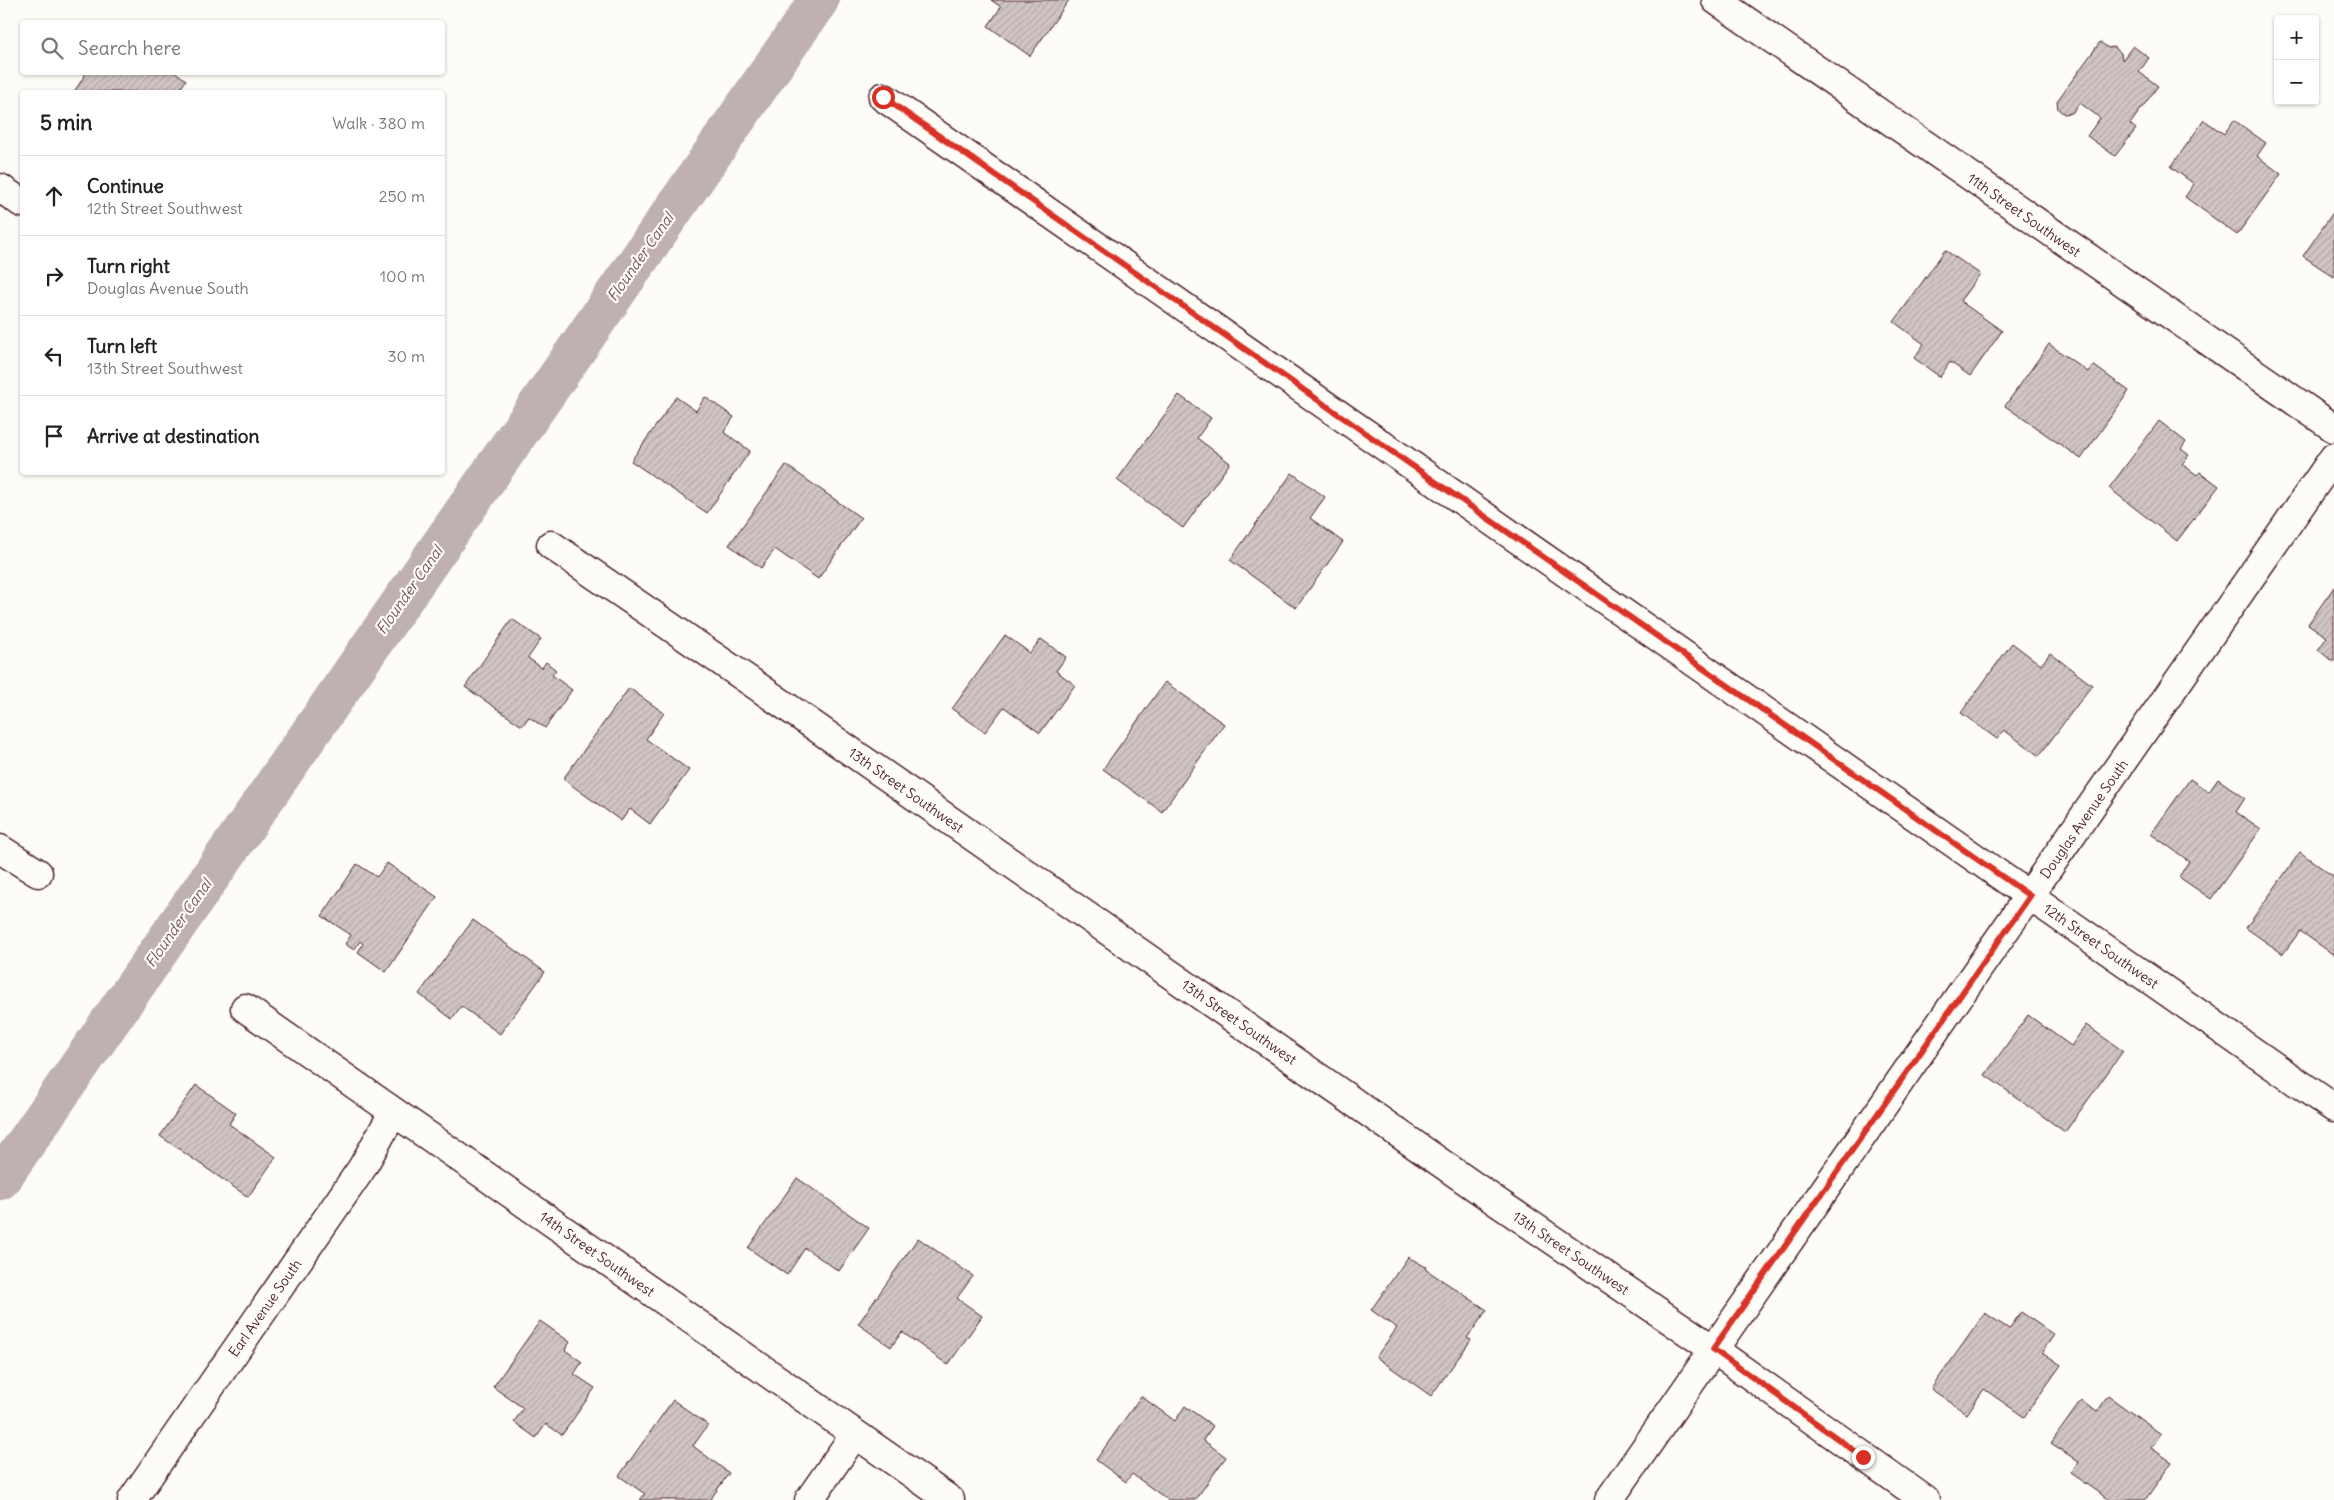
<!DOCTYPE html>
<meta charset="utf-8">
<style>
body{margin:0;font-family:Delius,sans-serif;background:#f2f2f2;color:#222}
.controls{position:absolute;right:15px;top:15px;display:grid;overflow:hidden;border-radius:5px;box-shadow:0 1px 4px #0004}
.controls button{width:45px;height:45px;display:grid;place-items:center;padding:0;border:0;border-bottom:1px solid #e0e0e0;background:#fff;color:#222;font:25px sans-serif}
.stop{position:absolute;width:15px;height:15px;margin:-11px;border:4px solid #d93025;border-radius:50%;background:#fff}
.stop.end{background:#d93025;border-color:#fff;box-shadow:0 1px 5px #0008}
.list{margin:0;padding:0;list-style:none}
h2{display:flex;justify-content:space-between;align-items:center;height:65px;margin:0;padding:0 20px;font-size:21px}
h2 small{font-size:16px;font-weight:400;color:#767676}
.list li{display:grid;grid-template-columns:32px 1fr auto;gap:15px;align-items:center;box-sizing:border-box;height:80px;padding:0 20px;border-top:1px solid #e0e0e0}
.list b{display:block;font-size:19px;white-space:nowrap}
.list p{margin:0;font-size:16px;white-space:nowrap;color:#767676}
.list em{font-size:16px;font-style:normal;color:#767676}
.icon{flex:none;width:28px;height:28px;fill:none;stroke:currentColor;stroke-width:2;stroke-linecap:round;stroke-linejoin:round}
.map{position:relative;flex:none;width:2334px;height:1500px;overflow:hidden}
.search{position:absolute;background:#fff;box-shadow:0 1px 4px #0004;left:20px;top:20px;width:425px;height:55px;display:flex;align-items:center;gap:12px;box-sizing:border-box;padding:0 18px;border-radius:5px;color:#767676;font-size:19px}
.panel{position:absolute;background:#fff;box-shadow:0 1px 4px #0004;left:20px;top:90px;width:425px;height:385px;border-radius:5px}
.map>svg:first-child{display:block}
</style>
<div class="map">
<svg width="2334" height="1500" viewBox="0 0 2334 1500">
<defs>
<pattern id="building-hatch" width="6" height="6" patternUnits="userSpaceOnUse" patternTransform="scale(1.25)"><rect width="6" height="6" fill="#d0c5c4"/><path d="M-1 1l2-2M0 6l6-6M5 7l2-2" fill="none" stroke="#b4a9a9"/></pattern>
</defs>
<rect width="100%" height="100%" fill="#fdfcf7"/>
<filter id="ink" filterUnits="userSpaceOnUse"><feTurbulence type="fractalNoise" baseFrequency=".02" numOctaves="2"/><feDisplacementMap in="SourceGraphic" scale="10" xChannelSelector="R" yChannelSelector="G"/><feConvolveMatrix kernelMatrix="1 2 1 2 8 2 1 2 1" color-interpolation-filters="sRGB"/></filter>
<g filter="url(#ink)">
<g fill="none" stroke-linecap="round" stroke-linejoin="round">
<path stroke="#c0b1b1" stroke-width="40" d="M0 1180 819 0"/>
</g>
<path fill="url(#building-hatch)" stroke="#4a1f2b" d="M991 0H1069L1030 56 988 26 1001 7Z
M2100 42 2108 48 2114 47 2121 53 2122 60 2133 46 2149 58 2139 72 2158 86 2130 124 2136 129 2115 156 2087 136 2100 118 2080 103 2072 113 2064 114 2058 109 2057 101Z
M87 72H175L186 80 178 92H74Z
M2204 120 2224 134 2234 120 2266 143 2257 156 2281 174 2237 235 2185 197 2194 184 2171 167Z
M2334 211V277L2303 256Z
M1945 250 1980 274 1960 301 2002 331 1970 376 1950 362 1940 377 1914 358 1924 344 1894 322Z
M2049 344 2088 372 2093 365 2129 391 2081 459 2005 406Z
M1179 395 1211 418 1197 438 1230 463 1183 528 1117 480Z
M676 397 696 411 705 397 734 417 724 432 750 451 707 513 631 461Z
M2159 421 2186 442 2181 449 2189 455 2182 464 2197 475 2200 472 2219 486 2177 541 2109 488Z
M786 465 861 518 818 579 775 549 761 568 729 545Z
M1292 473 1325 497 1310 518 1343 542 1296 608 1230 560Z
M2334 587V662L2318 650 2327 637 2308 624Z
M512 619 541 639 528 658 542 668 546 662 556 670 552 675 572 690 545 728 529 717 522 726 465 687Z
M1005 635 1030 653 1041 639 1066 657 1056 671 1075 685 1040 733 1004 707 985 732 952 709Z
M2012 643 2041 665 2050 653 2092 685 2039 756 2004 730 1997 739 1961 713Z
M1165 682 1224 724 1162 812 1103 769Z
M629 688 664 713 646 739 689 770 650 824 630 809 621 821 563 779Z
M2190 779 2209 792 2218 779 2245 798 2236 812 2261 829 2211 899 2179 877 2189 861 2151 834Z
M2300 852 2334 877V955L2300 931 2283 954 2246 928Z
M387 863 437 897 386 972 358 952 363 944 360 941 354 950 345 944 351 935 322 916 357 864 377 877Z
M473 920 545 972 500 1034 461 1006 452 1019 419 994Z
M2028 1015 2071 1046 2086 1025 2123 1051 2065 1132 1985 1075Z
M196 1085 236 1113 229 1124 276 1157 248 1197 160 1136Z
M797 1178 869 1228 839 1271 805 1248 787 1275 748 1248Z
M918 1238 973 1276 957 1298 982 1316 948 1365 902 1332 891 1347 858 1324Z
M1408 1257 1426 1267 1425 1269 1487 1310 1467 1338 1471 1340 1431 1396 1376 1357 1397 1328 1371 1310Z
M2021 1312 2054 1335 2042 1352 2061 1365 2024 1417 1984 1389 1967 1414 1931 1389 1985 1313 2009 1329Z
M540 1321 570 1342 565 1350 582 1362 574 1374 595 1388 562 1435 546 1424 536 1438 514 1422 523 1408 493 1387Z
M1141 1396 1175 1421 1185 1406 1213 1426 1203 1440 1226 1457 1195 1500H1168L1132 1474 1126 1482 1096 1460Z
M2108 1396 2161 1434 2151 1448 2172 1462 2145 1500H2109L2070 1473 2079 1462 2051 1443 2081 1401 2097 1412Z
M673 1400 708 1425 693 1446 729 1473 710 1500H640L645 1494 619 1476Z"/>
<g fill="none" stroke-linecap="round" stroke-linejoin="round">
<g stroke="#4a1f2b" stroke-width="31">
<path id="street" d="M1716 0 2334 428
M883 97 2334 1108
M0 188 22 203
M551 545 757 686 1497 1202 1713 1349 1925 1500
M0 849 38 873
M245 1008 950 1500
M132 1500 362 1168 393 1113
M809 1500 855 1434
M1609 1500 2334 457"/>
</g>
<use href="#street" stroke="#fdfcf7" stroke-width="28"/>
</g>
</g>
<g fill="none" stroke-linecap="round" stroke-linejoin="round" filter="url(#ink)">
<path stroke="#d93025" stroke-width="6" d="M883 97 2030 896 1713 1349 1863 1457"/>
</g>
<g text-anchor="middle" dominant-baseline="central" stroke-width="4.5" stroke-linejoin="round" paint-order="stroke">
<g font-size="14" fill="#4a1f2b" stroke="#fdfcf7">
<text transform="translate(2024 215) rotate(35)">11th Street Southwest</text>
<text transform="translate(906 790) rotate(35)">13th Street Southwest</text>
<text transform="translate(2084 819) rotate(-55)">Douglas Avenue South</text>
<text transform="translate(2101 946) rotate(35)">12th Street Southwest</text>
<text transform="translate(1239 1022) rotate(35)">13th Street Southwest</text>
<text transform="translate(1571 1253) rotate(34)">13th Street Southwest</text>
<text transform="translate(597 1254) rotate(35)">14th Street Southwest</text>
<text transform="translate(265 1308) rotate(-55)">Earl Avenue South</text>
</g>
<g font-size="15" font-style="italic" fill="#73525a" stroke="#fdfcf7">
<text transform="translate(640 257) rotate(-55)">Flounder Canal</text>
<text transform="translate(409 590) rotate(-55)">Flounder Canal</text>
<text transform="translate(178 923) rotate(-55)">Flounder Canal</text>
</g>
</g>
</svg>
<div class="controls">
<button>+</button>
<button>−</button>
</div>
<div class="stop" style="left:883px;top:97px"></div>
<div class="stop end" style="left:1863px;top:1457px"></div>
<div class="search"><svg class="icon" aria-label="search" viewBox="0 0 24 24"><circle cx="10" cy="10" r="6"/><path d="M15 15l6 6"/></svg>Search here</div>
<section class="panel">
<h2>5 min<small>Walk · 380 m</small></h2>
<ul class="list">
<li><svg class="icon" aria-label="ahead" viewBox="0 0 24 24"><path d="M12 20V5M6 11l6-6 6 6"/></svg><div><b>Continue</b><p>12th Street Southwest</p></div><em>250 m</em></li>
<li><svg class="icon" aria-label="right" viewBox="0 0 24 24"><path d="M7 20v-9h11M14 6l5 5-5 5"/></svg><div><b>Turn right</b><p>Douglas Avenue South</p></div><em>100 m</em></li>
<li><svg class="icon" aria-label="left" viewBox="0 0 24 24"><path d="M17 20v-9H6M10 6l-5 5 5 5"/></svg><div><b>Turn left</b><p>13th Street Southwest</p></div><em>30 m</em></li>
<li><svg class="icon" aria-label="arrive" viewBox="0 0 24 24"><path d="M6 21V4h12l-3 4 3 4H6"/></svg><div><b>Arrive at destination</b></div></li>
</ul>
</section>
</div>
